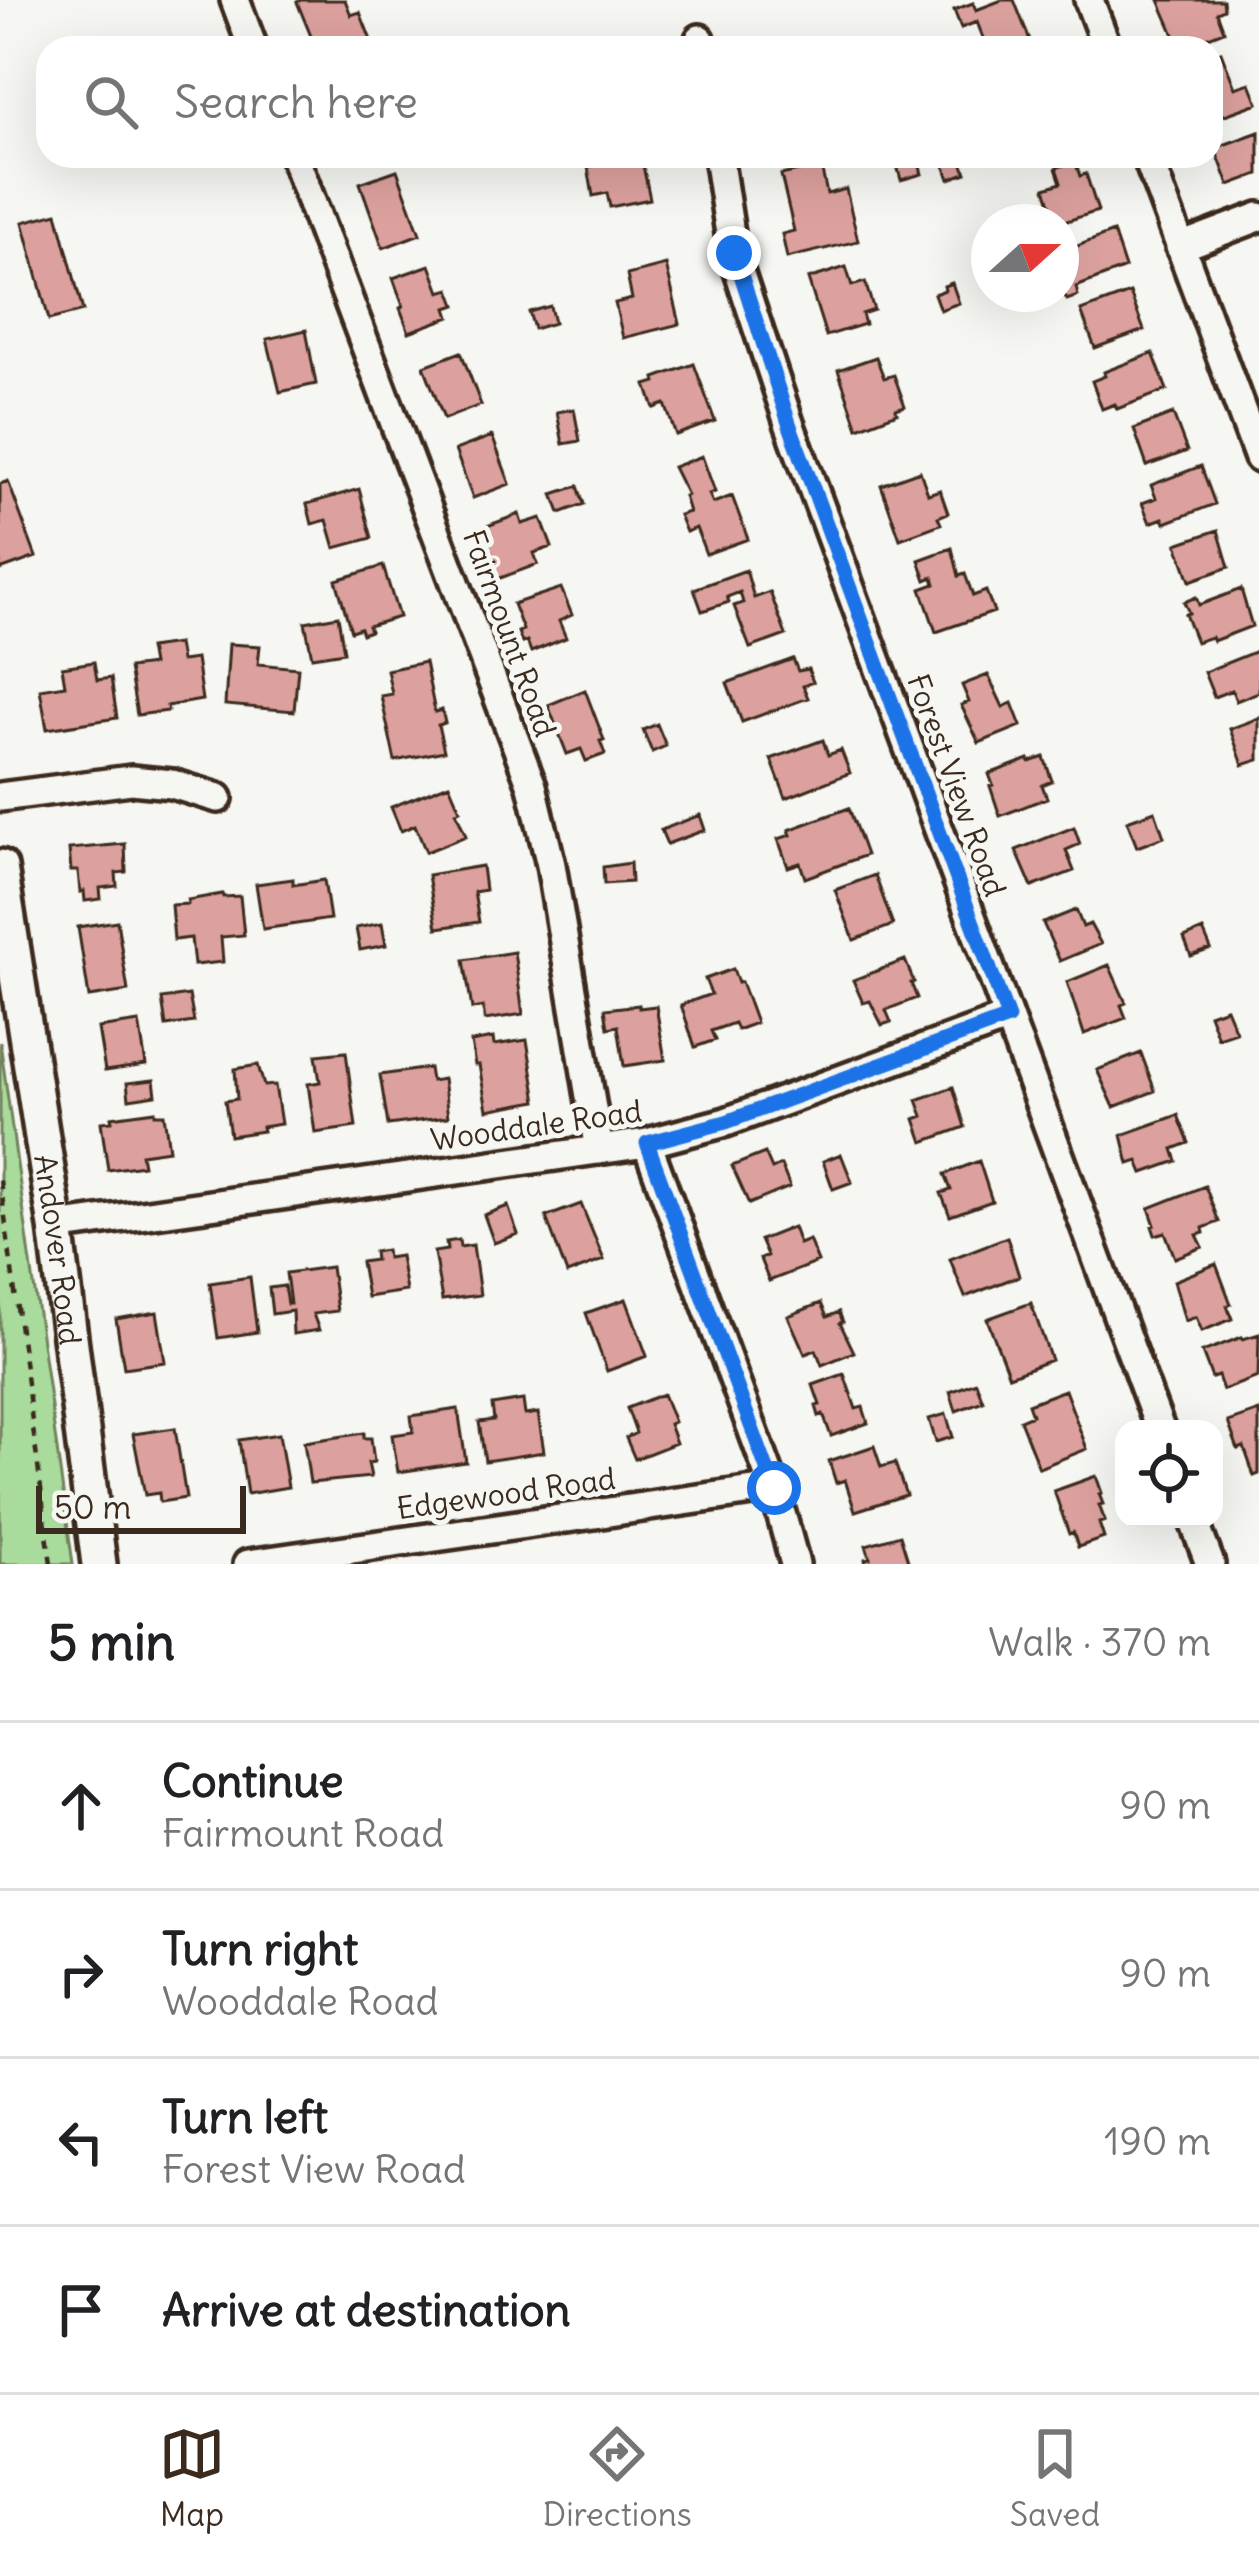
<!DOCTYPE html>
<meta charset="utf-8">
<style>
body{margin:0;font-family:Delius,sans-serif;background:#f6f6f6;color:#202124}
.controls{position:absolute;right:36px;bottom:36px;display:grid;overflow:hidden;border-radius:24px;box-shadow:0 12px 48px #0002}
.controls button{width:108px;height:108px;display:grid;place-items:center;padding:0;border:0;border-bottom:3px solid #e0e0e0;background:#fff;color:#202124;font:60px sans-serif}
.compass{position:absolute;left:971px;top:204px;width:108px;height:108px;border-radius:50%;background:#fff;box-shadow:0 12px 48px #0002;rotate:69deg}
.scale{position:absolute;left:36px;bottom:30px;width:210px;box-sizing:border-box;padding-left:12px;border:6px solid #3b2a1e;border-top:0;font-size:33px;line-height:42px;white-space:nowrap;color:#3b2a1e;-webkit-text-stroke:9px #f6f6f2;paint-order:stroke}
.stop{position:absolute;width:36px;height:36px;margin:-27px;border:9px solid #1a73e8;border-radius:50%;background:#fff}
.stop.end{background:#1a73e8;border-color:#fff;box-shadow:0 3px 12px #0008}
.list{margin:0;padding:0;list-style:none}
h2{display:flex;justify-content:space-between;align-items:center;height:156px;margin:0;padding:0 48px;font-size:51px}
h2 small{font-size:39px;font-weight:400;color:#757577}
.list li{display:grid;grid-template-columns:78px 1fr auto;gap:36px;align-items:center;box-sizing:border-box;height:168px;padding:0 48px;border-top:3px solid #e0e0e0}
.list b{display:block;font-size:45px;white-space:nowrap}
.list p{margin:0;font-size:39px;white-space:nowrap;color:#757577}
.list em{font-size:39px;font-style:normal;color:#757577}
.icon{flex:none;width:66px;height:66px;fill:none;stroke:currentColor;stroke-width:2;stroke-linecap:round;stroke-linejoin:round}
.map{position:relative;flex:none;width:1259px;height:1564px;overflow:hidden}
.search{position:absolute;background:#fff;box-shadow:0 12px 48px #0002;left:36px;right:36px;top:36px;height:132px;display:flex;align-items:center;gap:30px;box-sizing:border-box;padding:0 42px;border-radius:36px;color:#757577;font-size:45px}
.sheet{height:828px;background:#fff}
nav{display:flex;justify-content:space-around;align-items:center;box-sizing:border-box;height:168px;border-top:3px solid #e0e0e0;background:#fff;font-size:33px;color:#757577}
nav a{display:grid;justify-items:center;gap:6px}
nav .on{color:#3b2a1e}
.map>svg:first-child{display:block}
</style>
<div class="map">
<svg width="1259" height="1564" viewBox="0 0 1259 1564">
<rect width="100%" height="100%" fill="#f6f6f2"/>
<filter id="ink" filterUnits="userSpaceOnUse"><feTurbulence type="fractalNoise" baseFrequency=".00833" numOctaves="2"/><feDisplacementMap in="SourceGraphic" scale="24" xChannelSelector="R" yChannelSelector="G"/><feConvolveMatrix kernelMatrix="1 2 1 2 8 2 1 2 1" color-interpolation-filters="sRGB"/></filter>
<g filter="url(#ink)">
<path fill="#a9db9c" stroke="#72825d" stroke-width="3" d="M0 1042 73 1564H0Z"/>
<path fill="#dca19e" stroke="#3b2a1e" stroke-width="3" d="M301 0H345L351 15 360 12 374 48H310L315 46 297 2Z
M1002 0H1014L1033 48H987L977 22 961 28 954 10 973 3 976 10Z
M1159 0H1223L1224 9 1217 12 1224 31 1180 48Z
M1221 52 1235 88 1250 83 1258 103 1211 120V56Z
M1259 132V174L1229 185 1215 148Z
M600 156H641L650 199 610 207 607 193 593 196 588 167 601 164Z
M908 156H917L922 174 901 180 896 162 909 158Z
M941 156H960L966 173 949 179Z
M1075 161 1080 176 1086 174 1098 211 1061 223 1056 222 1045 188 1061 183 1056 168Z
M821 166 827 194 846 189 858 241 787 258 782 234 794 231 781 175Z
M397 170 420 234 383 248 360 183Z
M57 213 83 311 49 320 23 222Z
M1113 232 1125 268 1076 287 1078 296 1067 300 1061 288 1062 252Z
M430 265 440 292 450 289 456 305 447 308 450 317 409 332 400 308 403 306 393 278Z
M666 265 680 324 623 338 615 303 632 299 627 275Z
M846 267 852 286 865 282 874 310 862 314 865 324 826 336 808 279Z
M952 283 959 303 940 310 934 294 945 290 944 286Z
M1130 293 1144 330 1095 348 1081 311Z
M550 306 554 323 534 329 529 312Z
M306 330 316 384 280 392 267 339Z
M461 352 481 405 444 419 424 366Z
M1153 353 1167 390 1117 409 1115 404 1102 409 1092 381 1105 376 1104 372Z
M876 357 884 378 894 375 905 406 896 409 897 413 858 428 838 370Z
M694 364 715 421 676 435 665 404 654 408 646 385 656 382 655 378Z
M574 409 580 441 563 444 557 412Z
M1173 414 1187 451 1147 466 1134 429Z
M492 436 510 484 473 498 455 450Z
M702 456 715 492 709 494 713 503 732 496 748 539 706 554 696 528 686 532 679 515 689 512 684 496 687 495 673 467Z
M1201 466 1215 504 1165 523 1163 518 1150 523 1142 503 1156 498 1151 485Z
M920 471 928 494 940 490 948 513 938 517 941 524 900 539 881 485Z
M8 481 36 557 0 570V484Z
M578 486 584 504 560 513 553 494Z
M359 489 372 538 335 548 327 520 312 524 307 504Z
M519 514 522 524 541 518 552 547 534 553 538 564 495 580 486 557 492 555 482 528Z
M1218 530 1229 567 1190 581 1177 544Z
M952 548 959 576 965 574 973 596 986 591 994 612 936 632 921 589 935 584 933 577 926 580 919 560Z
M383 566 399 617 368 626 370 631 362 634 360 628 351 631 336 580Z
M746 570 754 598 770 592 786 635 750 648 734 606 743 603 740 592 727 597 729 602 702 611 694 589Z
M561 588 572 615 559 621 566 638 531 652 527 641 522 643 518 632 523 630 513 604Z
M1241 589 1252 626 1213 641 1211 637 1196 642 1185 614 1189 613 1184 602 1196 597 1199 605Z
M338 616 344 652 312 657 305 622Z
M178 644 181 661 196 659 202 700 167 706 168 711 137 715 129 668 152 665 149 648Z
M229 644 260 646 258 664 298 668 294 711 225 705Z
M1259 650V692L1236 701 1232 690 1214 697 1204 672Z
M793 659 798 671 808 669 813 682 803 686 808 698 742 722 727 683Z
M94 662 97 680 111 678 117 718 47 729 40 689 65 685 62 667Z
M425 662 435 712 442 710 445 723 438 725 444 751 395 761 381 696 392 694 387 670Z
M988 675 1003 707 1012 703 1021 726 979 743 961 705 969 702 962 685Z
M585 690 604 740 600 741 605 754 586 761 581 749 567 754 548 705Z
M1259 718V760L1243 765 1230 729Z
M657 724 666 746 652 752 643 730Z
M823 740 828 755 841 750 850 773 786 798 771 759Z
M1044 757 1052 781 1042 785 1047 798 1000 816 990 786 993 785 989 774 1029 759 1030 762Z
M449 784 460 810 456 812 466 836 426 852 415 825 401 831 391 807Z
M849 808 866 855 805 878 800 863 788 867 778 839 791 835 789 830Z
M1155 811 1164 837 1137 847 1127 821Z
M700 815 705 830 667 844 661 830Z
M1074 827 1080 844 1066 850 1074 871 1032 887 1016 850Z
M125 844 126 872 116 873 117 886 100 888 101 899 85 901 84 891 80 892 78 871H71L69 849Z
M630 863 631 882 604 884 603 867Z
M482 866 485 890 474 892 479 922 437 928 428 875Z
M875 875 893 925 854 940 835 890Z
M293 879V885L324 880 330 919 263 929 256 884Z
M222 894 223 897 240 896 244 935 221 937 223 962 194 965 191 938 174 940 171 905 188 904V900Z
M1076 910 1083 927 1090 924 1101 944 1060 961 1043 923Z
M117 921 128 991 89 997 78 927Z
M382 923 386 945 360 950 356 928Z
M1203 930 1211 949 1191 956 1184 938Z
M514 952 523 1014 485 1020 483 1007 472 1009 464 960Z
M905 960 914 982 911 983 917 998 886 1010 891 1022 882 1025 870 1001 863 1003 853 980Z
M1109 965 1126 1003 1121 1005 1126 1018 1084 1034 1067 982Z
M733 969 738 983 741 982 756 1023 737 1030 734 1023 711 1031 715 1040 695 1047 681 1005 711 994 705 979Z
M189 995 194 1022 166 1026 162 999Z
M639 1005V1008L656 1006 665 1060 624 1066 618 1026 608 1028 605 1009Z
M1226 1008 1236 1032 1218 1038 1209 1014Z
M139 1022 146 1065 105 1071 98 1028Z
M493 1038 494 1045 527 1040 537 1101 487 1110 479 1065H475L471 1042Z
M346 1052 356 1127 315 1133 308 1084 320 1082 316 1055Z
M1141 1053 1155 1091 1114 1107 1097 1070Z
M258 1065 264 1086 275 1085 281 1124 262 1127 263 1131 230 1136 225 1101 237 1099 235 1069Z
M429 1068 431 1081 443 1079 448 1117 388 1125 380 1075Z
M154 1080 156 1095 129 1099 127 1083Z
M953 1087 965 1127 923 1142 915 1119 923 1116 917 1100Z
M155 1111V1114H164L169 1150 141 1154 143 1165 108 1170 101 1122 112 1121 111 1117Z
M1178 1115 1189 1143 1173 1149 1177 1161 1143 1173 1138 1161 1129 1164 1122 1135Z
M765 1153 772 1169 781 1165 790 1187 749 1204 732 1166Z
M841 1154 852 1182 833 1189 823 1161Z
M979 1161 992 1201 950 1216 941 1193 951 1190 945 1174Z
M1205 1186 1219 1222 1203 1228 1204 1233 1197 1235 1203 1247 1175 1258 1165 1232 1155 1235 1152 1226 1155 1225 1149 1208Z
M581 1204 604 1260 567 1274 546 1217Z
M508 1206 518 1234 494 1243 484 1215Z
M793 1227 799 1244 809 1240 818 1262 769 1281 760 1259 767 1256 760 1240Z
M1007 1237 1019 1276 965 1297 950 1259Z
M459 1240 460 1247 473 1245 480 1295 442 1300 434 1252 447 1250 446 1242Z
M386 1250 387 1258 400 1256 406 1291 367 1297 361 1262 375 1260 374 1252Z
M1216 1264 1231 1304 1227 1306 1232 1319 1202 1331 1196 1317 1185 1321 1174 1281Z
M331 1267 337 1311 313 1314 319 1330 293 1334 292 1311 272 1314 269 1288 284 1286 287 1304H290L286 1273Z
M250 1277 257 1332 218 1338 210 1283Z
M626 1299 647 1356 607 1371 586 1313Z
M821 1303 827 1317 839 1312 843 1322 840 1323 854 1352 822 1365 816 1350 805 1354 788 1316Z
M1031 1303 1051 1360 1009 1376 987 1319Z
M157 1312 165 1362 124 1368 116 1319Z
M1259 1334 1258 1377 1223 1390 1218 1376 1212 1378 1202 1352 1242 1337 1243 1339Z
M844 1374 856 1409 863 1407 868 1423 831 1436 823 1414 819 1416 816 1406 820 1405 813 1385Z
M976 1382 983 1401 956 1411 950 1392Z
M1065 1390 1087 1449 1039 1468 1020 1420 1032 1415 1028 1404Z
M663 1394 674 1422 669 1424 676 1443 635 1459 626 1438 636 1433 627 1408Z
M523 1400 525 1415 538 1413 544 1452 485 1461 479 1422 494 1420 492 1405Z
M458 1409 466 1462 398 1472 392 1435 413 1432 411 1416Z
M1259 1411V1474L1254 1476 1244 1447 1238 1449 1228 1422Z
M946 1414 953 1437 936 1442 929 1419Z
M175 1428 186 1498 160 1502 159 1493 145 1495 133 1434Z
M364 1433V1438H371L374 1462 368 1463 371 1477 310 1483 304 1442Z
M279 1434 288 1487 247 1494 239 1440Z
M874 1446 881 1467 895 1463 906 1495 855 1511 845 1480 836 1483 829 1461Z
M1096 1476 1102 1493 1099 1494 1103 1504 1099 1505 1105 1521 1099 1523 1104 1538 1078 1547 1073 1532 1069 1534 1054 1491Z
M900 1535 909 1564H866L865 1559 870 1558 866 1545Z"/>
<g fill="none" stroke-linecap="round" stroke-linejoin="round">
<g stroke="#3b2a1e" stroke-width="36">
<path id="minor" d="M235 0 253 48
M1089 0 1107 48
M700 39 701 48
M294 156 532 786 551 865 599 1150
M718 156 733 253 789 423 1160 1429
M1147 156 1259 458
M1180 247 1259 217
M0 797 131 780 172 784 218 798
M647 1143 774 1488 795 1564
M56 1227 647 1143 726 1122 1008 1018
M1193 1519 1210 1564
M248 1564 774 1488"/>
</g>
<g stroke="#3b2a1e" stroke-width="42">
<g id="tertiary">
<path id="s1" d="M0 867 56 1227 99 1564"/>
</g>
</g>
<path stroke="#3b2a1e" stroke-width="4.5" stroke-dasharray="9 9" stroke-linecap="butt" d="M0 1180 51 1564"/>
<use href="#minor" stroke="#f6f6f2" stroke-width="27"/>
<use href="#tertiary" stroke="#f6f6f2" stroke-width="33"/>
</g>
</g>
<g fill="none" stroke-linecap="round" stroke-linejoin="round" filter="url(#ink)">
<path stroke="#1a73e8" stroke-width="15" d="M734 253 789 423 1008 1018 726 1122 647 1143 774 1488"/>
</g>
<g text-anchor="middle" dominant-baseline="central" stroke-width="10" stroke-linejoin="round" paint-order="stroke">
<g font-size="30" fill="#3b2a1e" stroke="#f6f6f2">
<text transform="translate(510 633) rotate(70)">Fairmount Road</text>
<text transform="translate(957 785) rotate(70)">Forest View Road</text>
<text transform="translate(536 1125) rotate(-8)">Wooddale Road</text>
<text stroke="none"><textPath href="#s1" startOffset="387">Andover Road</textPath></text>
<text transform="translate(506 1493) rotate(-8)">Edgewood Road</text>
</g>
</g>
</svg>
<div class="controls">
<button><svg class="icon" aria-label="locate" viewBox="0 0 24 24"><circle cx="12" cy="12" r="6"/><path d="M12 2v4M12 18v4M2 12h4M18 12h4"/></svg></button>
</div>
<svg class="compass" viewBox="-18 -18 36 36"><path d="M0-13l5 13h-10z" fill="#e53935"/><path d="M0 13l5-13h-10z" fill="#757577"/></svg>
<div class="scale">50 m</div>
<div class="stop" style="left:774px;top:1488px"></div>
<div class="stop end" style="left:734px;top:253px"></div>
<div class="search"><svg class="icon" aria-label="search" viewBox="0 0 24 24"><circle cx="10" cy="10" r="6"/><path d="M15 15l6 6"/></svg>Search here</div>
</div>
<section class="sheet">
<h2>5 min<small>Walk · 370 m</small></h2>
<ul class="list">
<li><svg class="icon" aria-label="ahead" viewBox="0 0 24 24"><path d="M12 20V5M6 11l6-6 6 6"/></svg><div><b>Continue</b><p>Fairmount Road</p></div><em>90 m</em></li>
<li><svg class="icon" aria-label="right" viewBox="0 0 24 24"><path d="M7 20v-9h11M14 6l5 5-5 5"/></svg><div><b>Turn right</b><p>Wooddale Road</p></div><em>90 m</em></li>
<li><svg class="icon" aria-label="left" viewBox="0 0 24 24"><path d="M17 20v-9H6M10 6l-5 5 5 5"/></svg><div><b>Turn left</b><p>Forest View Road</p></div><em>190 m</em></li>
<li><svg class="icon" aria-label="arrive" viewBox="0 0 24 24"><path d="M6 21V4h12l-3 4 3 4H6"/></svg><div><b>Arrive at destination</b></div></li>
</ul>
</section>
<nav>
<a class="on"><svg class="icon" aria-label="map" viewBox="0 0 24 24"><path d="M3 6l6-2 6 2 6-2v14l-6 2-6-2-6 2zM9 4v14M15 6v14"/></svg>Map</a>
<a><svg class="icon" aria-label="directions" viewBox="0 0 24 24"><path d="M12 3l9 9-9 9-9-9zM9 14v-3h6M13 9l2 2-2 2"/></svg>Directions</a>
<a><svg class="icon" aria-label="saved" viewBox="0 0 24 24"><path d="M7 4h10v16l-5-4-5 4z"/></svg>Saved</a>
</nav>
